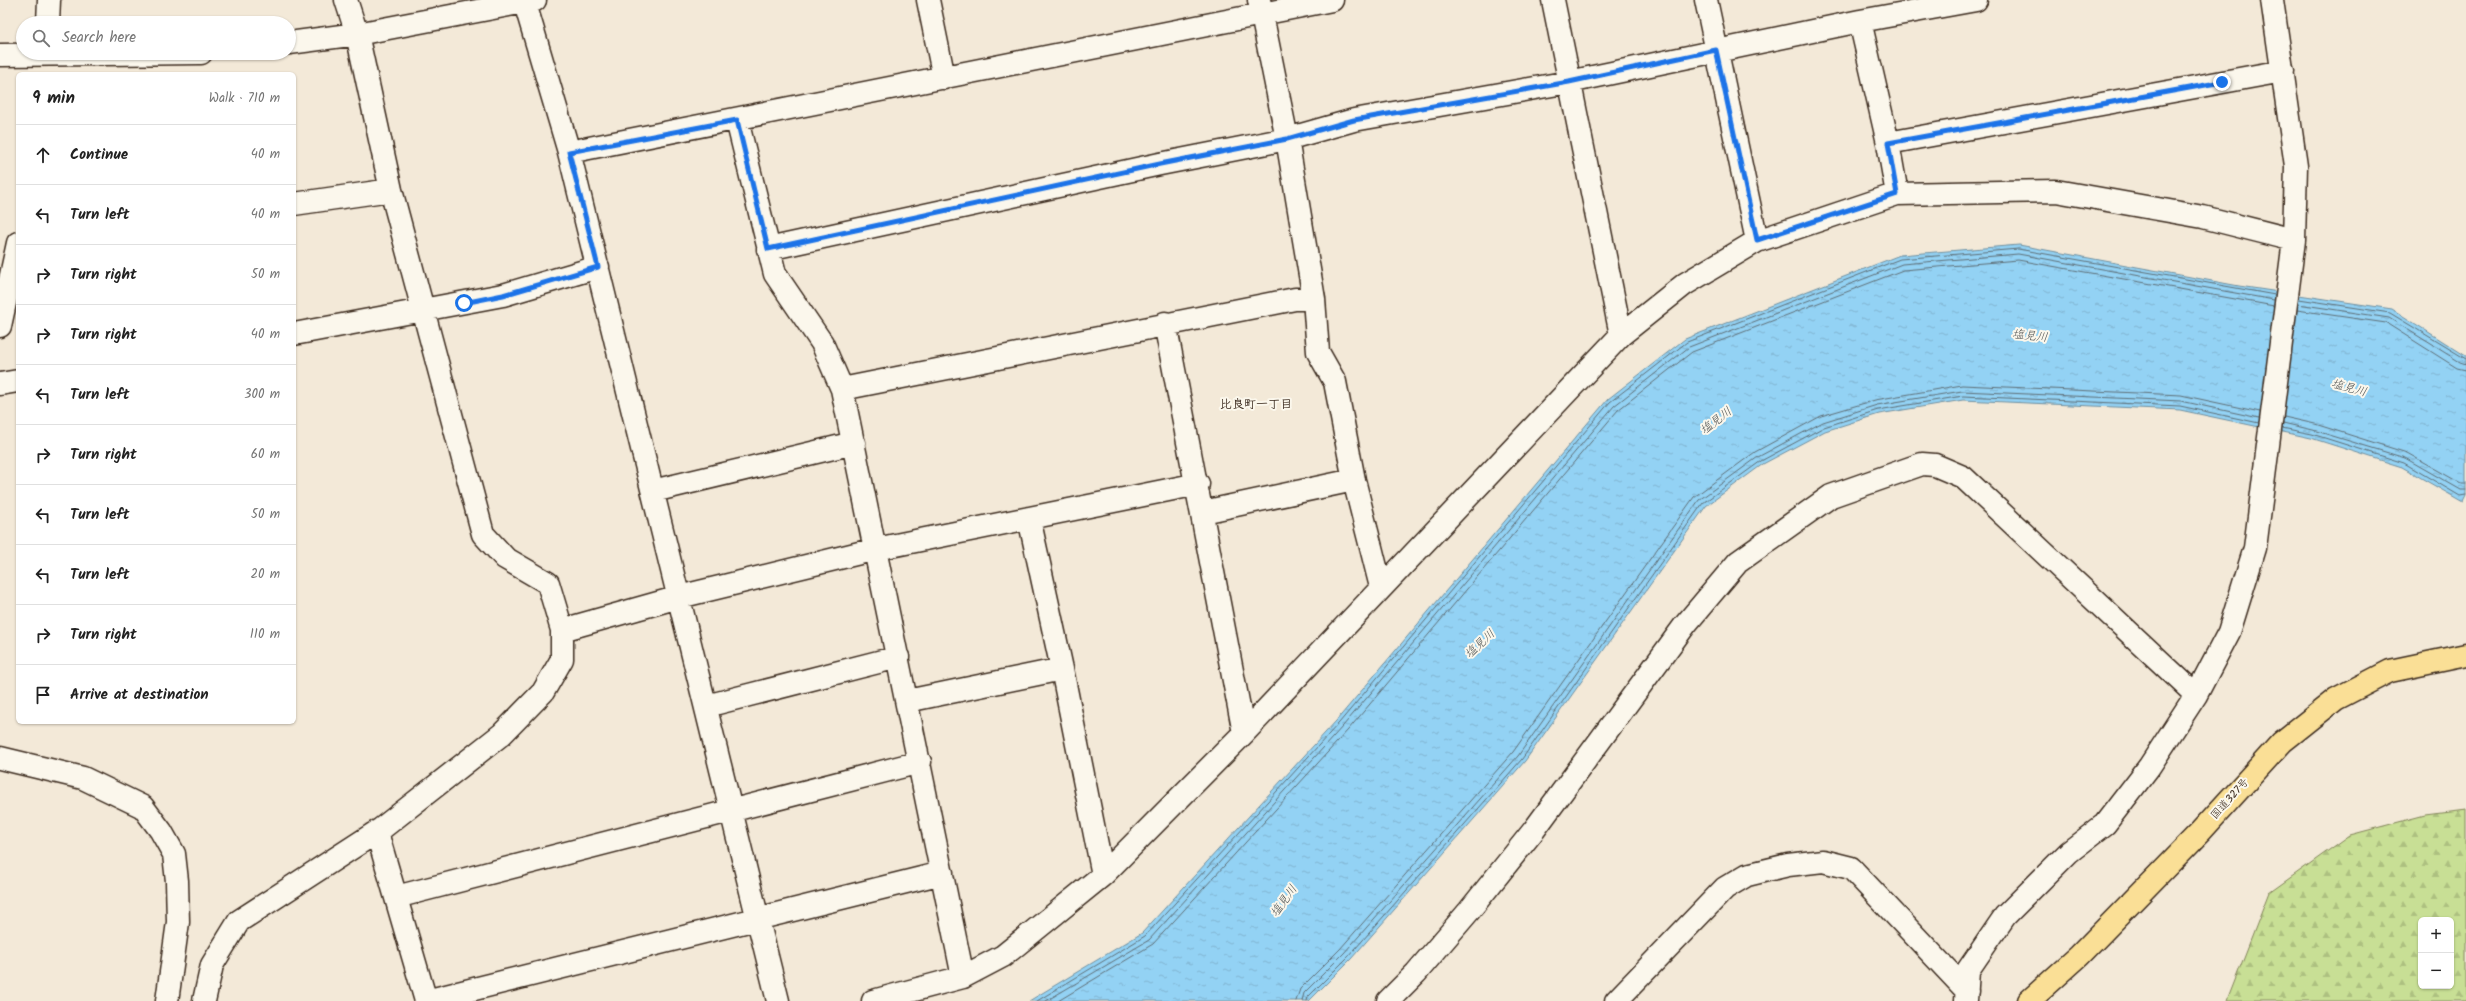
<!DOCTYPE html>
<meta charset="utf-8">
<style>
body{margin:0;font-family:Kalam,"Klee One",sans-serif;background:#f2f2f2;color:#222}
.controls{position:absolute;right:12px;bottom:12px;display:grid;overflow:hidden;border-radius:6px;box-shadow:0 1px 3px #0004}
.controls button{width:36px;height:36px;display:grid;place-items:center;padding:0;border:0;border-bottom:1px solid #e0e0e0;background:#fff;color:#222;font:20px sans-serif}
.stop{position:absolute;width:12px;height:12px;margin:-9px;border:3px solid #1a73e8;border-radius:50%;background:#fff}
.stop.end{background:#1a73e8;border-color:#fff;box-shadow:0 1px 4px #0008}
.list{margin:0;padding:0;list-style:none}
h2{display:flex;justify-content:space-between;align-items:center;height:52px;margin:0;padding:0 16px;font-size:17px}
h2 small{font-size:13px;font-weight:400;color:#767676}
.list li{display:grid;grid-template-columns:26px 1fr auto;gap:12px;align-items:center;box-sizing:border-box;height:60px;padding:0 16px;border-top:1px solid #e0e0e0}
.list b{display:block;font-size:15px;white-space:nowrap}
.list em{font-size:13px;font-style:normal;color:#767676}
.icon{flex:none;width:22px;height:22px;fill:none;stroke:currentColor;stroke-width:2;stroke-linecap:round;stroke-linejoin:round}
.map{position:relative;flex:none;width:2466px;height:1001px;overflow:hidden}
.search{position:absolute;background:#fff;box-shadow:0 1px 3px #0004;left:16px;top:16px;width:280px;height:44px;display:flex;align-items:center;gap:10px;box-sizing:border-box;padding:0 14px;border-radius:22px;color:#767676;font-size:15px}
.panel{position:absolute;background:#fff;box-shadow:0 1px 3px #0004;left:16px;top:72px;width:280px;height:652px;border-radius:6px}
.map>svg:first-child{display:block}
</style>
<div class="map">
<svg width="2466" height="1001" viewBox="0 0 2466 1001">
<defs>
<pattern id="forest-firs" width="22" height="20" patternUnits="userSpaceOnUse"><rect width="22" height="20" fill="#c8df95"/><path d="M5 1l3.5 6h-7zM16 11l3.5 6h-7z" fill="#adc080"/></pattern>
<pattern id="water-ripples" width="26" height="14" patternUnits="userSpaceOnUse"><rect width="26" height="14" fill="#93d2f4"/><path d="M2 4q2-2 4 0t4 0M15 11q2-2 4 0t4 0" fill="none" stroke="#80b4d1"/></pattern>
</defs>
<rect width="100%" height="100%" fill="#f3e9d8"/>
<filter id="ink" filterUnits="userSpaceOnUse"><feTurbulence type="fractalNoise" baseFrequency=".025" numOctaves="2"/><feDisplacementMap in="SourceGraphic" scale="8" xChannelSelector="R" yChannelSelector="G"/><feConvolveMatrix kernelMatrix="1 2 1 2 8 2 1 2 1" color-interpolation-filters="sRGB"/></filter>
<g filter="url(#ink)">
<path fill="url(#forest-firs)" stroke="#82845a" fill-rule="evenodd" d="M2466 810V1001H2227L2269 893 2350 835 2425 815ZM2421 920H2451V986H2421Z"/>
<path fill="url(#water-ripples)" stroke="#708f9e" d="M2019 245 2239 286 2392 309 2466 356V496L2463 502 2402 467 2311 438 2180 410 1963 400 1879 414 1825 431 1763 464 1706 506 1525 761 1351 959 1309 1001H1029L1142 933 1336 721 1608 399 1685 339 1900 255Z"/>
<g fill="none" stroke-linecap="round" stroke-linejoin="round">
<path stroke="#5e6d74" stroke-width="1" d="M2299 299 2390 313 2466 359
M2298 304 2389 318 2460 362 2466 364
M2297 310 2386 323 2457 368 2466 370
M2284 417 2315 424 2407 453 2462 484H2466
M2283 423 2313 430 2405 458 2461 490H2466
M2282 428 2312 434 2404 463 2460 496 2466 495
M1037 1001 1145 936 1339 723 1610 402 1687 342 1900 259 2018 249 2275 295
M1046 1001 1149 940 1343 726 1614 406 1689 347 1902 264 2018 254 2274 300
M1058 1001 1153 944 1348 730 1618 410 1692 352 1903 270 2018 260 2274 306
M1296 1001 1300 989 1340 949 1513 752 1694 497 1755 452 1821 416 1875 400 1962 385 2181 395 2260 412
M1302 1001 1304 993 1344 953 1518 756 1699 500 1758 457 1823 422 1877 405 1962 391 2181 401 2259 418
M1307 1001 1308 997 1348 957 1522 759 1703 503 1761 461 1824 427 1878 410 1963 396 2180 406 2259 423"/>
<g stroke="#3b2a1e" stroke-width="25">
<path id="minor" d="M346 0 357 34 391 190 483 534 505 558 548 583 562 630
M524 0 569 152 778 1001
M928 0 944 78
M1259 0 1287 139 1314 299 1318 352 1335 382 1354 480 1381 587
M1553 0 1621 335
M1706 0 1757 241
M1860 21 1888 143 1897 194
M48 23 49 0
M289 43 357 34 535 0
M0 55 201 53
M737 120 775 274 822 343 842 389 963 977
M1888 143 2283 71
M569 152 1332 0
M294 204 391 190
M768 249 1160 164 1287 139 1354 120 1569 82 1860 21 1976 0
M1165 323 1244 733
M0 326 18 243
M294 334 503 295 598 267
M0 384 18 381
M842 389 1295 299H1314
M653 491 854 443
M1203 512 1354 480
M1029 518 1062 669 1103 875
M907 701 1062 669
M706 706 898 657
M0 758 83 778 143 807 161 831 174 854 177 881 178 922 167 1001
M373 834 378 836 426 1001
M396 897 920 762
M204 1001 212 965 239 921 381 829 502 734 543 692 562 659V630L679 597 876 549 1198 484
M426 1001 942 873
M873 1001 963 977 1003 956 1103 875 1244 733 1621 335 1685 284 1757 241 1897 194 2056 191 2203 217 2294 240
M1388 1001 1416 973 1469 911 1534 830 1685 625 1738 562 1831 496 1922 464 1935 465 1963 477 2196 695
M1616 1001 1725 888 1747 875 1788 865 1823 861 1851 868 1967 991
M1966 1001 1968 970 2005 916 2069 852 2105 824 2149 767 2196 695 2229 632 2255 548 2294 240 2296 166 2272 0"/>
</g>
<g stroke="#3b2a1e" stroke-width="25">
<path id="highway" d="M2029 1001 2079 956 2201 831 2282 742 2336 699 2390 671 2466 655"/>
</g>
<use href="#minor" stroke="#fbf7ec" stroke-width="22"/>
<use href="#highway" stroke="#fadf96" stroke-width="22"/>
</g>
</g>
<g fill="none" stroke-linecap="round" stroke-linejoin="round" filter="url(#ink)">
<path stroke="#1a73e8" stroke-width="5" d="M464 303 503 295 598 267 569 152 737 120 768 249 1160 164 1287 139 1354 120 1569 82 1716 50 1757 240 1897 194 1888 143 2222 82"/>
</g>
<g text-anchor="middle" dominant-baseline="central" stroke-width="4" stroke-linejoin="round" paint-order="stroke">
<g font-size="11" fill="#3b2a1e" stroke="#fbf7ec">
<text transform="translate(2230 799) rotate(-48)">国道327号</text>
</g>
<g font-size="12" font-style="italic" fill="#515454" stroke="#fbf7ec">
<text transform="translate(2030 336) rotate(6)">塩見川</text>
<text transform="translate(2349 388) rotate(15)">塩見川</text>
<text transform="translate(1716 421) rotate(-38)">塩見川</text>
<text transform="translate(1480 644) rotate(-43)">塩見川</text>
<text transform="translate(1284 901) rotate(-54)">塩見川</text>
</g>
<g font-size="12" font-weight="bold" fill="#3b2a1e" stroke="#fbf7ec">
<text x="1256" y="404">比良町一丁目</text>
</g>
</g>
</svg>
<div class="controls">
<button>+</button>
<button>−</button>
</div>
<div class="stop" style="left:464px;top:303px"></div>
<div class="stop end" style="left:2222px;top:82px"></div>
<div class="search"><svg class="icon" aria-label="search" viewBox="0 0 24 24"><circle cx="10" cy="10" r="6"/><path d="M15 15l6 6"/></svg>Search here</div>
<section class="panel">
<h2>9 min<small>Walk · 710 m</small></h2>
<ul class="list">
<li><svg class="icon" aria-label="ahead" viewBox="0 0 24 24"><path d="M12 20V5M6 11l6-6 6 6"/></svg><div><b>Continue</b></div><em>40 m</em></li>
<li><svg class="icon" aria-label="left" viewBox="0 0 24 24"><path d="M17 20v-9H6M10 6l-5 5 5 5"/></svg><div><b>Turn left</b></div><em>40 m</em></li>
<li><svg class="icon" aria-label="right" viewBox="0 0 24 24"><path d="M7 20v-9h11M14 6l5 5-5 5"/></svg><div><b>Turn right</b></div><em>50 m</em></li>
<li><svg class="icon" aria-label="right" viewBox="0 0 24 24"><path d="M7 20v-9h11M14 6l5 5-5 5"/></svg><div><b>Turn right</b></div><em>40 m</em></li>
<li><svg class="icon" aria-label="left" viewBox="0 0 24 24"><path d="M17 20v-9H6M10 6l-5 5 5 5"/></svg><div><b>Turn left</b></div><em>300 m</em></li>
<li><svg class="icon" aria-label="right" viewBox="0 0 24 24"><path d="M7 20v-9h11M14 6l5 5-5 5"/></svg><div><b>Turn right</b></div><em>60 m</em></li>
<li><svg class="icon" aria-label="left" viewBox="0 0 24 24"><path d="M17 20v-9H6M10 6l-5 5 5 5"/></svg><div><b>Turn left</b></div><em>50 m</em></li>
<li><svg class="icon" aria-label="left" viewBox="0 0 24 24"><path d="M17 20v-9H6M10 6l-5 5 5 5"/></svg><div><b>Turn left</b></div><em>20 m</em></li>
<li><svg class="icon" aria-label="right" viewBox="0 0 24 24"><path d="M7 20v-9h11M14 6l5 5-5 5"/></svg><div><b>Turn right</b></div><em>110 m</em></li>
<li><svg class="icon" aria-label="arrive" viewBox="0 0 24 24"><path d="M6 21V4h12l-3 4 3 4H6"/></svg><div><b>Arrive at destination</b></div></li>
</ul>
</section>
</div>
